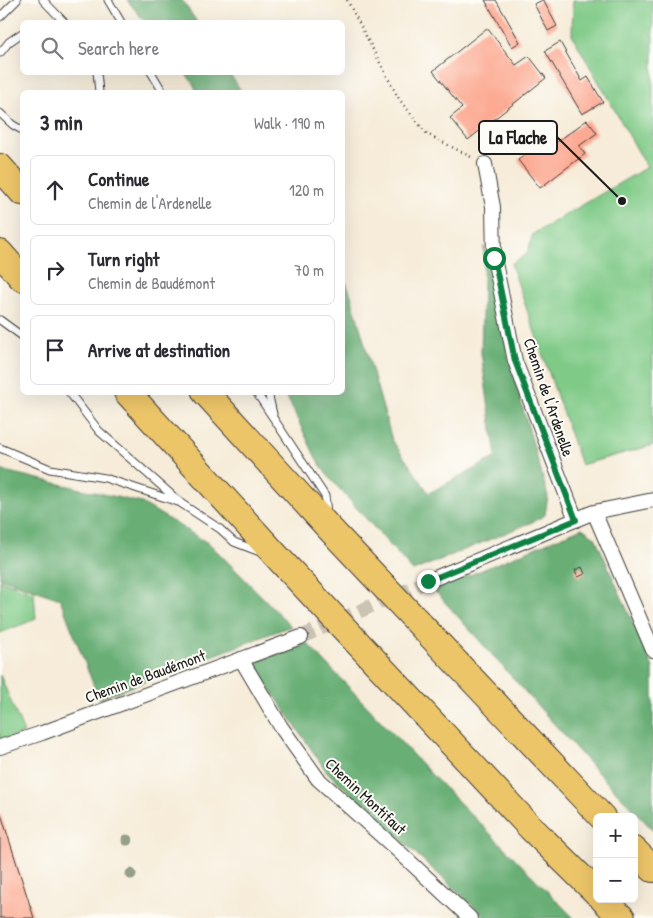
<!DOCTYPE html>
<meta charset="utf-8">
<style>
body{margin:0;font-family:"Patrick Hand",sans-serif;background:#f7f7f7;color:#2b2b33}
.controls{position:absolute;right:15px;bottom:15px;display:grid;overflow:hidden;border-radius:8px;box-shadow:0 5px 20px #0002}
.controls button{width:45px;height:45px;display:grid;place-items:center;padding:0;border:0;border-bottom:1px solid #e1e1e2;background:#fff;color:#2b2b33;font:25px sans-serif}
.stop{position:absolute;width:15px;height:15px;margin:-11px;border:4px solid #0b8043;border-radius:50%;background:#fff}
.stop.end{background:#0b8043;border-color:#fff;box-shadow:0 1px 5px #0008}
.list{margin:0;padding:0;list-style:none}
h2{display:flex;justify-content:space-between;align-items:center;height:65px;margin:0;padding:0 20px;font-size:21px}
h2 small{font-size:16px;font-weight:400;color:#7c7c81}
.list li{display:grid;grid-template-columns:32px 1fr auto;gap:15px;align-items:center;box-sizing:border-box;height:70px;margin:0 10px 10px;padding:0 10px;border:1px solid #e1e1e2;border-radius:8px}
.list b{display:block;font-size:19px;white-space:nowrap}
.list p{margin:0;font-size:16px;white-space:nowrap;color:#7c7c81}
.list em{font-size:16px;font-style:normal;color:#7c7c81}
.icon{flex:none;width:28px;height:28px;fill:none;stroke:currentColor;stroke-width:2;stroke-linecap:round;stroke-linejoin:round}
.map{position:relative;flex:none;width:653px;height:918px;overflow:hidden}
.search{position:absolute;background:#fff;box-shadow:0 5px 20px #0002;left:20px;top:20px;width:325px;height:55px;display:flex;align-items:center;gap:12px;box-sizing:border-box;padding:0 18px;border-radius:8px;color:#7c7c81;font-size:19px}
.panel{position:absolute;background:#fff;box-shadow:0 5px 20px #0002;left:20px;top:90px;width:325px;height:305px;border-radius:8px}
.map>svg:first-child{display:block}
</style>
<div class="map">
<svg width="653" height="918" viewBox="0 0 653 918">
<rect width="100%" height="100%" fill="#fdfcf7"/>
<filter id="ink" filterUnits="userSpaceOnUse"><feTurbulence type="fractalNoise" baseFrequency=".02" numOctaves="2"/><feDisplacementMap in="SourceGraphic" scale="10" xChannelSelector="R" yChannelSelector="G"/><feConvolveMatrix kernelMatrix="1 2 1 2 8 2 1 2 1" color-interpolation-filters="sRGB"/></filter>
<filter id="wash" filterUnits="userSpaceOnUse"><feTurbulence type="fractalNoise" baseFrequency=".0096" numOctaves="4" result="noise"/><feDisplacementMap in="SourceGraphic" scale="20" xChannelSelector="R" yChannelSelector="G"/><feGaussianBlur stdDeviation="1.12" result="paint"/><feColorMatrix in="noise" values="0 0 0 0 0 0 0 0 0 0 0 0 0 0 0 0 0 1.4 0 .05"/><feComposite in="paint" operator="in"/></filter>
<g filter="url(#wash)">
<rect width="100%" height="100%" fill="#f6ecd9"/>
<path fill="#80ca88" stroke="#4e7352" d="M573 0H653V445L581 465 511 264 527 254 533 234 647 167 572 35Z
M0 580 34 593 36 619 0 633Z
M0 675 24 733 0 742Z"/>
<path fill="#68ae74" stroke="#426548" d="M127 0H182L197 22H145Z
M185 73H229L242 92H197L193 83Z
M484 246 509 360 548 496 545 515 535 521 413 571 327 475 316 458 285 393 342 392 343 276 350 292 392 440 429 493 496 457 481 353Z
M0 470 142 503 211 545 291 626 99 699 60 599 0 578Z
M582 528 595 537 653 668V830L598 773 434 590Z
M307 643 431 774 574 918H486L326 771 258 671 256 662Z"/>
<g id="blocks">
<path fill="#fcaa93" d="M485 0H496L520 42 512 47Z
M543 0 557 26 548 31 534 4Z
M487 28 516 65 529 56 546 78 468 140 450 118 462 108 433 71Z
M560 42 582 81 588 77 603 102 582 114 545 51Z
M587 120 597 133 579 146 585 154 540 188 518 160 537 146 542 153Z
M582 567 585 574 578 577 575 570Z
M0 811 34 918H0Z"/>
</g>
</g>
<g filter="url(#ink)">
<use href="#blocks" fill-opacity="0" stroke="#3d3b38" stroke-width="1"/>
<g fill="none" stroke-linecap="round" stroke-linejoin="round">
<path stroke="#cac2b3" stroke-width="14" stroke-dasharray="14 7" stroke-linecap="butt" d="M301 637 428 581"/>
<g stroke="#3d3b38" stroke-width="9">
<path id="lane" d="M43 0 64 22
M108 0 121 22
M0 17 17 0
M0 53 9 42 22 33
M97 72 99 92
M151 72 163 92
M0 113 13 125 22 130
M0 320 22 336
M69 392 99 431 182 504 220 529 234 542 260 552
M256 392 325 496 327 513
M268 392 273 414
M0 448 50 469 105 478 178 502"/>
</g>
<g stroke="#3d3b38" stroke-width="16">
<path id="street" d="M485 164 493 207 494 258 515 361 576 520
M594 512 653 650
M428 581 594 512 653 500
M241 659 281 727 318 779 393 846 470 918
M0 747 42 733 301 637"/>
</g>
<g stroke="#3d3b38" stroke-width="28">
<path id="highway" d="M0 167 22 192
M0 253 22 278
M127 392 281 561 531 828 597 893
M205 392 329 528 602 817
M634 850 653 869
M603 899 622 918"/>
</g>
<path stroke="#3d3b38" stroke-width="2.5" stroke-dasharray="1 4" stroke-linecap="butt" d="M347 0 399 99 427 134 473 158"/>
<use href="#lane" stroke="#fff" stroke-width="7"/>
<use href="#street" stroke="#fff" stroke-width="14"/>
<use href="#highway" stroke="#edc569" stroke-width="26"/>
</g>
<g fill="#94a089">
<circle cx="127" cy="840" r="5.5"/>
<circle cx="131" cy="874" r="5.5"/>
</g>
</g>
<g fill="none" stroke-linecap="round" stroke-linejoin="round" filter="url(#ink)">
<path stroke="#0b8043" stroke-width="6" d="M428 581 576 520 515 361 494 258"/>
</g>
<g text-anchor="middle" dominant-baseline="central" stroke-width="4" stroke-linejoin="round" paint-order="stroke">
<g font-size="16" fill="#1c1c1c" stroke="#fdfcf7">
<text transform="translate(549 397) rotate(71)">Chemin de l'Ardenelle</text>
<text transform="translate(145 676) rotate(-20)">Chemin de Baudémont</text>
<text transform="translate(366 796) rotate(43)">Chemin Montifaut</text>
</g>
</g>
<path fill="none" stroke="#1c1c1c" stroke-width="2" d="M622 201L557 137"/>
<circle fill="#1c1c1c" stroke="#fdfcf7" stroke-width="2" cx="622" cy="201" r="5"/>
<rect fill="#fdfcf7" stroke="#1c1c1c" stroke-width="2" x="479" y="121" width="78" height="33" rx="5"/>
<g font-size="18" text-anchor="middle" font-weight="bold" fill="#1c1c1c">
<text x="518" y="144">La Flache</text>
</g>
</svg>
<div class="controls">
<button>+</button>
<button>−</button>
</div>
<div class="stop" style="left:494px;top:258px"></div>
<div class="stop end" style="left:428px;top:581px"></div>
<div class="search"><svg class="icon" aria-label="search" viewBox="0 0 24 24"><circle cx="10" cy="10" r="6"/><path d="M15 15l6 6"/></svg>Search here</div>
<section class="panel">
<h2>3 min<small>Walk · 190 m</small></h2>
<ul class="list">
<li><svg class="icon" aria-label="ahead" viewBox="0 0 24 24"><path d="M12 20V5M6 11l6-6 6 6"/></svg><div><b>Continue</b><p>Chemin de l'Ardenelle</p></div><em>120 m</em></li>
<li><svg class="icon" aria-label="right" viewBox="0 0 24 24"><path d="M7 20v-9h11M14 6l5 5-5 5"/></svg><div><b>Turn right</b><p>Chemin de Baudémont</p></div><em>70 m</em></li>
<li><svg class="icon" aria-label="arrive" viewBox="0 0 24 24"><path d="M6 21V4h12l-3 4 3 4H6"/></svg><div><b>Arrive at destination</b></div></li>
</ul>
</section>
</div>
